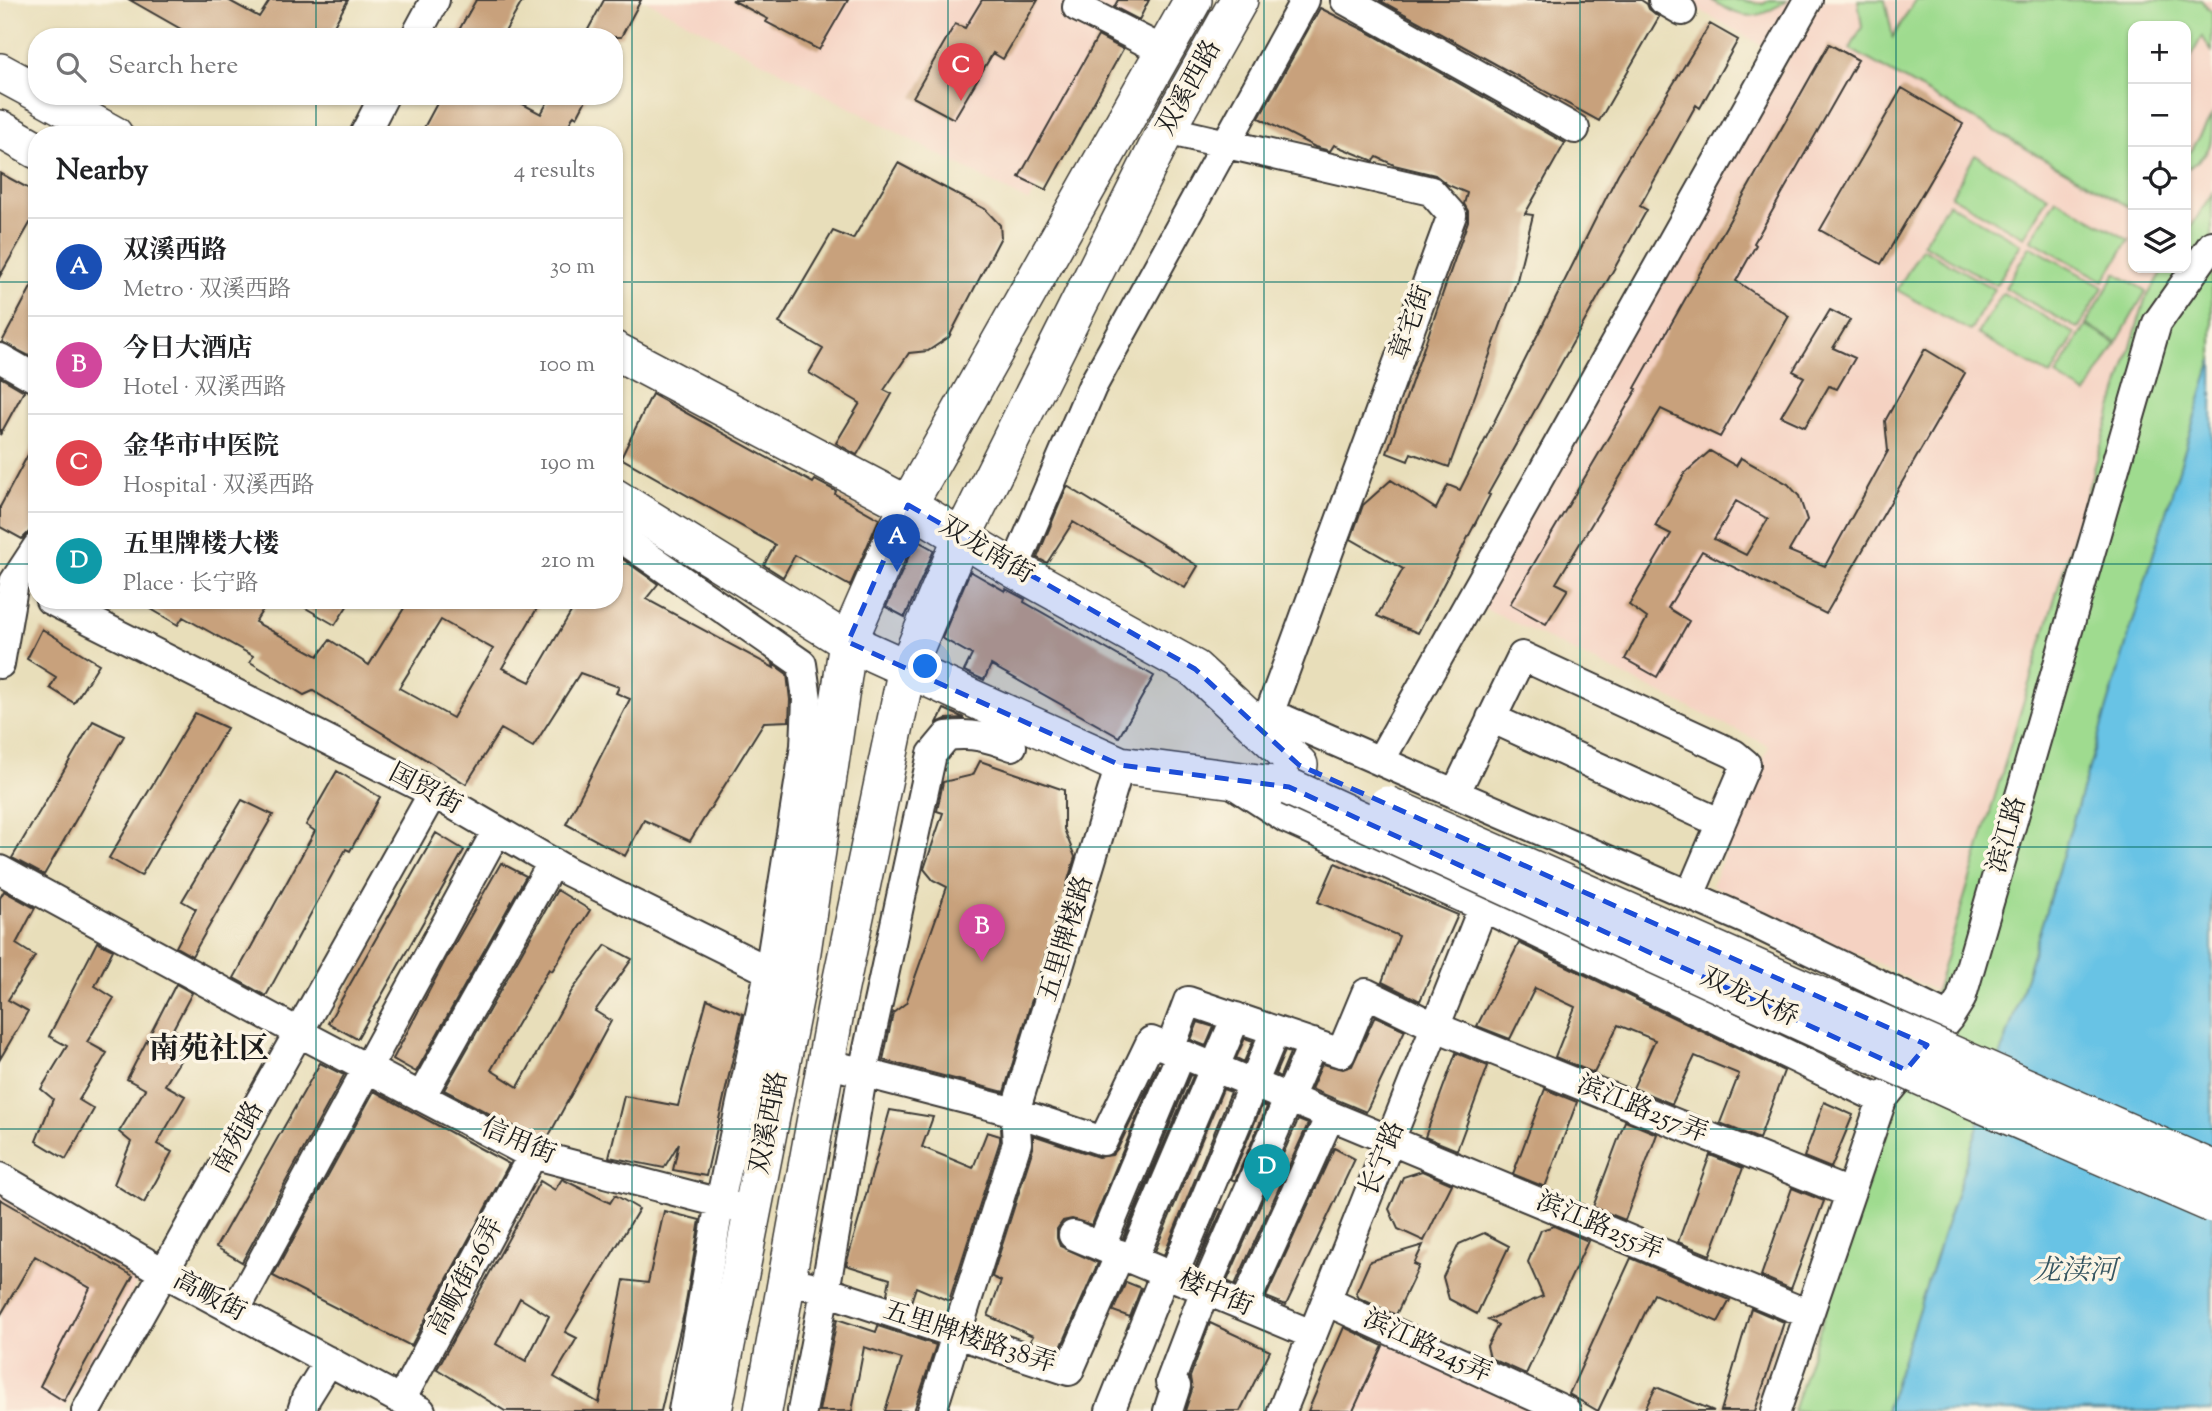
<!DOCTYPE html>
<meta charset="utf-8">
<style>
body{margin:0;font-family:"Sorts Mill Goudy","Noto Serif SC",serif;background:#f6f6f6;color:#202124}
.controls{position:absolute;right:21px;top:21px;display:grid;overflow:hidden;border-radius:14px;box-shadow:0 2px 5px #0004}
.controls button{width:63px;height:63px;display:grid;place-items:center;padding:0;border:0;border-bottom:2px solid #e0e0e0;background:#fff;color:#202124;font:35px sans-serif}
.you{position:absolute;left:926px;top:667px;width:24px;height:24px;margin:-18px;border:5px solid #fff;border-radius:50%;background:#1a73e8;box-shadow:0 0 0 10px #1a73e833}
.badge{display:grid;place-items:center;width:46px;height:46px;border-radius:50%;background:#b5179e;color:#fff;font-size:23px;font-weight:700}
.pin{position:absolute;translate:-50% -58px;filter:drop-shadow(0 2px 4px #0008)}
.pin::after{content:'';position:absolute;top:37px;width:24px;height:21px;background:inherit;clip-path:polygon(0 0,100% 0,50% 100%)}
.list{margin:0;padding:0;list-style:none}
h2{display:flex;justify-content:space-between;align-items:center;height:91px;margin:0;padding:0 28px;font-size:30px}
h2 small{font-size:23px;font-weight:400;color:#757577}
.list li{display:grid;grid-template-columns:46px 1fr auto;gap:21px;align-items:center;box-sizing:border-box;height:98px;padding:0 28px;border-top:2px solid #e0e0e0}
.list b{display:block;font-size:26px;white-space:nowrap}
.list p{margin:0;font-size:23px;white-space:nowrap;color:#757577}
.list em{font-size:23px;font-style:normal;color:#757577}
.icon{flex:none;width:38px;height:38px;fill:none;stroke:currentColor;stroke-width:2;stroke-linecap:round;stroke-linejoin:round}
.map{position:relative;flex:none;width:2212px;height:1411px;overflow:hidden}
.search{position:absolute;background:#fff;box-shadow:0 2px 5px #0004;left:28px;top:28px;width:595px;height:77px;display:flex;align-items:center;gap:18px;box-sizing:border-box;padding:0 24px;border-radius:28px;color:#757577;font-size:26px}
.panel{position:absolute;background:#fff;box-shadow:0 2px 5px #0004;left:28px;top:126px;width:595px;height:483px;border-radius:28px}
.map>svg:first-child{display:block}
</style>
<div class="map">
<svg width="2212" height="1411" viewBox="0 0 2212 1411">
<rect width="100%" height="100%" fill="#fcf5e5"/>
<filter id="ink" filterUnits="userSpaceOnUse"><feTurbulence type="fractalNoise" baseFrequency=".0143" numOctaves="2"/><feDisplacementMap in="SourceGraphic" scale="14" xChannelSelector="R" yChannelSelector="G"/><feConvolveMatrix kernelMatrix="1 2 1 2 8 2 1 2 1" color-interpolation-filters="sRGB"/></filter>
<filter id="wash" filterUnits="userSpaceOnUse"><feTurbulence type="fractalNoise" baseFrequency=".00686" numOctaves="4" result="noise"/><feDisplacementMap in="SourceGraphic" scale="28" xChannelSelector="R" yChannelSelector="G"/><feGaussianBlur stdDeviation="1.57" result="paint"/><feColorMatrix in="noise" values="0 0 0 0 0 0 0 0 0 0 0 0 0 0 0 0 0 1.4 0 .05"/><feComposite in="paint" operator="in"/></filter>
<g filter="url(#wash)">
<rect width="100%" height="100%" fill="#e8deba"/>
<path fill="#f5d2c2" d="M645 0H1140L1029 202Z
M1682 0H1802L1773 52Z
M1822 0H2212V193L2186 235V26H2133V268H2165L2145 300 1936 991 1712 885 1769 746 1474 603Z
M0 1191 143 1272 64 1411H0Z
M1387 1337 1534 1411H1353Z"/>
<path fill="#9fdb8f" stroke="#5e7c56" stroke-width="2" d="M1711 0H1741L1763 4 1770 0H1788C1754 21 1746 21 1711 0Z
M1858 0H1885L1893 37 1915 0H2201L2212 12V52L2202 36 2186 67V26H2133V165L2128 174H2133V209L1850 49 1862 27Z
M2212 115C2212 148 2212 151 2186 170V154L2192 150Z
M1975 155 2048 196 2024 237 1951 196Z
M2212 193V360L2021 993 1886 1411H1793L1889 1117 1936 991 2145 300 2165 268H2186V235Z
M2056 199 2129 240 2104 281 2031 240Z
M1948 203 2021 244 1996 285 1923 244Z
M2030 246 2103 287 2078 329 2005 288Z
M1922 248 1994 289 1970 331 1897 290Z
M2116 273 2146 291 2117 342 2086 324Z
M2003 293 2075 334 2051 376 1977 334Z
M2086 325 2116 344 2086 394 2056 376Z"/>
<path fill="#67c3e5" stroke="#427080" stroke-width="2" d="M2212 360V1411H1886L2021 993Z"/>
<g id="blocks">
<path fill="#c8a17c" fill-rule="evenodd" d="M130 0H228L259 17 270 0H348L328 37H195Z
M476 0H523L502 37H455Z
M604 0H641L621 37H584Z
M732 0H848L819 50 766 22 768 19Z
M982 0H1038L1003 59 993 53 954 119 913 97 955 24 965 28Z
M1118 0H1149L1139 20 1114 7Z
M1379 0H1641L1647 4 1649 9 1659 17 1599 121Z
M1320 8 1366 31 1565 143 1525 214 1533 215 1517 280 1449 467 1411 453 1408 461 1387 453 1468 221V211L1464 204 1467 193 1448 185 1435 175 1394 165 1377 157 1374 161 1334 145 1330 151 1315 147 1259 118Z
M1710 24 1738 40 1700 108 1696 105 1640 206 1647 210 1488 494 1490 495 1418 633 1377 616 1403 569 1351 539 1363 505 1391 480 1436 509 1448 485 1460 490 1618 174Z
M1098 36 1123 49 1046 190 1019 177Z
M1829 44 1858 60 1754 243 1756 245 1736 281 1789 316 1720 437 1661 409 1556 583 1568 589 1546 624 1510 604 1637 389 1635 388Z
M1902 88 1963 124 1881 264 1820 230Z
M441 96H508L541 114 551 96H588L577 117 574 115 563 135H420Z
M898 163 985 209 1000 225 1001 237 949 337 928 351 909 353 884 390 892 394 857 455 836 443 860 403 809 373 823 349 779 323 833 231 853 239Z
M0 173 37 193V211L0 276Z
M37 276V360L2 342Z
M1830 310 1850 320 1833 348 1855 358 1837 389 1829 386 1805 427 1781 416 1804 377 1793 371Z
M1925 349 1965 373 1826 614 1702 551 1668 608 1689 621 1657 677 1625 659 1647 618 1629 605 1671 534 1655 526 1685 473 1710 451 1736 466 1741 458 1788 484 1799 496 1807 520 1789 551 1825 566 1888 451 1885 421ZM1736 501 1768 519 1746 555 1714 539Z
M0 377 24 391 0 435Z
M652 394 813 483 815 480 836 491 835 494 879 519 850 586 795 555 783 577 764 565 775 545 621 458Z
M37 438V518L29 532 22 539 0 527V507Z
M1067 486 1198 566 1185 588 1073 522 1047 563 1037 558Z
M916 540 934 550 905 617 886 607Z
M614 553 658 584 646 599 774 668 773 664 787 674 790 700 789 721 764 722 690 841 644 820 625 856 566 824 630 699 616 693 619 687 580 673 533 747 501 729 466 784 313 691 304 695 250 662 253 656 183 617 178 625 136 600H269L255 622 318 656 330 640 369 665 409 600H542L502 668 530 682 578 600H614ZM441 620 493 649 453 718 399 688Z
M970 571 1005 591 1006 589 1025 599 1024 602 1154 676 1119 737 991 665 984 680 964 671 972 655 942 638Z
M292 600H351L335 625Z
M42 629 99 664 74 703 50 688 56 677 27 659Z
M944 709 964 718 946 719 937 723Z
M195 713 227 728 141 876 109 858Z
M93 721 124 736 44 875 12 858Z
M980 761 1064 790V829L1075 857 1004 1092 883 1060 893 1013 906 1003 947 887 933 880 924 869 943 813 937 811 943 782 973 775Z
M337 771 380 797 350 851 346 849 266 996 234 978 315 831 306 825Z
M242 800 273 815 192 956 176 947 196 909 182 901Z
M436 833 464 850 357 1039 328 1023Z
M501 863 526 876 416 1072 393 1059 448 955Z
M1335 863 1458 915 1420 1001 1382 982 1399 936 1318 902Z
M557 890 590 910 552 971 549 969 491 1070 518 1087 571 992 606 945 632 959 595 1011 611 1021 546 1141 534 1137 444 1090Z
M4 891 35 908 16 944 35 956 8 1000 28 1011 0 1059V898Z
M97 942 113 950 95 986 114 998 87 1042 107 1053 79 1100 94 1109 66 1159 36 1141 53 1099 41 1089 67 1046 49 1036Z
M1519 943 1784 1071 1759 1139 1720 1123 1739 1074 1695 1056 1672 1104 1633 1088 1655 1040 1618 1025 1594 1073 1555 1057 1575 1007 1535 988 1510 1039 1477 1026Z
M176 984 192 993 173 1029 192 1041 165 1085 185 1096 157 1144 172 1152 144 1203 114 1184 131 1142 119 1132 145 1089 127 1079Z
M707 999 743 1014 706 1176 673 1170 679 1143 664 1168 609 1157 624 1096 678 1106Z
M1375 1016 1405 1030 1366 1112 1311 1089 1322 1064 1343 1069 1352 1066Z
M1198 1022 1214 1027 1206 1046 1191 1040Z
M1245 1038 1253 1041 1244 1062 1236 1058Z
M1285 1051 1290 1053 1280 1077 1275 1074Z
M1456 1053 1488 1066 1457 1150 1425 1137Z
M320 1063 344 1075 242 1262 216 1247Z
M1159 1064 1092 1225 1072 1219 1063 1221 1057 1229V1238L1060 1246 1098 1263 1060 1350 1030 1341 1033 1336 988 1316 1001 1281 992 1277 1033 1148V1135L1098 1157 1112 1155 1118 1148Z
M1190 1075 1193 1076 1124 1238H1123Z
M1223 1089 1231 1092 1164 1255 1155 1251Z
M1545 1089 1577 1102 1545 1187 1513 1174Z
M374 1091 509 1164 411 1346 273 1276Z
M1824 1102 1853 1115 1831 1168 1804 1157Z
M1262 1105 1267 1107 1235 1181 1231 1179Z
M890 1110 933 1117 922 1147 973 1168 987 1132 1000 1136V1141L949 1301 916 1287 911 1302 887 1294 890 1279 846 1265Z
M1298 1120 1308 1124 1235 1285 1227 1281Z
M1625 1121 1657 1134 1625 1220 1593 1207Z
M1334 1148 1355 1159 1286 1305 1266 1297Z
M1710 1155 1743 1168 1710 1255 1678 1242Z
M1422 1171 1452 1184 1424 1241 1398 1229 1389 1209 1403 1177Z
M562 1179 610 1203 615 1195 639 1209 565 1332 577 1338 554 1377 599 1403 624 1280 648 1283 664 1211 700 1220 684 1313 661 1411H505L437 1369 540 1181 555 1190ZM520 1298 549 1316 526 1361 496 1344Z
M1792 1188 1824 1201 1791 1289 1761 1276Z
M0 1199 133 1276 64 1401 40 1386 90 1288 35 1256 0 1316Z
M1219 1209 1222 1210 1196 1268H1195Z
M1554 1226 1588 1241 1526 1374 1490 1358 1487 1346 1498 1325 1488 1320 1543 1296 1528 1262 1541 1230Z
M1484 1233 1509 1246 1477 1314 1449 1299 1443 1277 1459 1244Z
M1423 1245 1414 1264 1419 1266 1396 1315 1359 1298 1356 1293 1370 1261Z
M1631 1258 1730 1300 1718 1322 1654 1294 1598 1411 1569 1394Z
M1126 1282 1141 1288 1130 1317 1113 1311Z
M1751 1308 1784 1322 1755 1411H1721Z
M837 1319 876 1332 878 1326 936 1345 914 1411H885L902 1359 864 1347 852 1411H819Z
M1210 1323 1270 1351 1240 1411H1185L1192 1390 1190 1377Z
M1344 1327 1383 1346 1353 1411H1308Z
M1656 1387 1714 1411H1644Z"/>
</g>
</g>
<g filter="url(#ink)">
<use href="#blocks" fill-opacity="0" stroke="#3b3934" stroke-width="2"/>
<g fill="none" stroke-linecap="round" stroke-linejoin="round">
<g stroke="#3b3934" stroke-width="32">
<path id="minor" d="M1081 0 1077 7 1164 51
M1345 0 1575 129
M1663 0 1682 11
M415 37 435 0
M1166 130 1431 191 1452 215 1268 717
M364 135 384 96
M0 358 37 379
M614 533 802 664 807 699 805 746 769 972 720 1202 683 1411
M1014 569 1092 387 1305 0
M50 600 433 793 569 872 785 979
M0 664 14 582 37 547
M1250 714 1286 720 1380 761 1758 925 1949 1018
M1491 718 1721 823
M1380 761 1808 0
M1230 782 1287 819 1483 907 1882 1100
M1455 794 1522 656 1734 754 1746 764 1690 895
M0 870 298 1032 528 1153 736 1207
M1170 1049 1188 1001 1341 1053 1366 993 1436 1027 1849 1193
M826 1063 1015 1112 1103 1141 1151 1041 1808 1314
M421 1097 552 863
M0 1177 163 1272 421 1411
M1073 1235 1311 1334
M1101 1246 1181 1054
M1133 1259 1236 1017
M1173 1276 1275 1031
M807 1285 1069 1371 1120 1254
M1326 1301 1566 1411
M1244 1306 1330 1116
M235 1311 497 830
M401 1400 533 1154
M86 1411 433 793
M302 1411 306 1398 329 1361
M802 1411 825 1291 863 1072 932 754 947 736C974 733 987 737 1012 746
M932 1411 1017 1143 1015 1112 1120 765
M1110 1411 1165 1273
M1168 1411 1176 1386 1170 1382 1205 1290 1313 1043
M1282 1411 1483 907
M1776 1411 1882 1100 1949 1018 1961 999 2157 323 2212 245"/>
</g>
<g stroke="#3b3934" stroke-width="40">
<path id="major" d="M0 72 37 92
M44 96 114 135
M0 129 37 150
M614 350 908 505 1014 569 1195 669 1299 765
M614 497 848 642 1120 765 1289 787
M713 1411 797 985 848 642 908 505 1193 0
M763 1411 836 1007 907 668 962 537 1166 130 1239 0"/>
</g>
<use href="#minor" stroke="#fff" stroke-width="28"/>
<use href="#major" stroke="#fff" stroke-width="37"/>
<g stroke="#3b3934" stroke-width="40" stroke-linecap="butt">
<path id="major-bridge" d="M1289 787 1959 1094 2212 1204
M1387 805 2212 1169"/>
</g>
<use href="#major-bridge" stroke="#fff" stroke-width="37"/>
</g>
</g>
<path fill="#1d4ed8" fill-opacity="0.2" stroke="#1d4ed8" stroke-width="5" stroke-dasharray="14 9" stroke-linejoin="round" d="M908 505 1195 669 1299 765 1927 1045 1906 1070 1289 787 1120 765 848 642Z"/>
<path fill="none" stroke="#0f766e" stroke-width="2" stroke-opacity="0.55" d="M316 0V37M632 0V1411M948 0V1411M1264 0V1411M1580 0V1411M1896 0V1411M316 96V135M0 282H37M614 282H2212M0 564H37M614 564H2212M316 600V1411M0 847H2212M0 1129H2212"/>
<g text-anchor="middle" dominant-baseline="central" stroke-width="7" stroke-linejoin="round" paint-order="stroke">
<g font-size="26" fill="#1c1c1c" stroke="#fcf5e5">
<text transform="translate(1190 88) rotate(-61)">双溪西路</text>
<text transform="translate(1412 323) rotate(-70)">章宅街</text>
<text transform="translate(986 551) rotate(31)">双龙南街</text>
<text transform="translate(425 790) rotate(28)">国贸街</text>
<text transform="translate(2008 835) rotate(-74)">滨江路</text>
<text transform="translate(1067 939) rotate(-73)">五里牌楼路</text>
<text transform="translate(1749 998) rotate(25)">双龙大桥</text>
<text transform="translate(1642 1110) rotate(22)">滨江路257弄</text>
<text transform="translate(770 1123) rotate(-79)">双溪西路</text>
<text transform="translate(239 1138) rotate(-61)">南苑路</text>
<text transform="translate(518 1142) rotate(23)">信用街</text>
<text transform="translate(1383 1159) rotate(-68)">长宁路</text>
<text transform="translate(1599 1227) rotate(23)">滨江路255弄</text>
<text transform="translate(467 1277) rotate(-62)">高畈街26弄</text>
<text transform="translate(1215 1294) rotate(23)">楼中街</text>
<text transform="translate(209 1297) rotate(28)">高畈街</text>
<text transform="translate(969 1338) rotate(18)">五里牌楼路38弄</text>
<text transform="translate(1427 1347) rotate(25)">滨江路245弄</text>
</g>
<g font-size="28" font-style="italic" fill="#365662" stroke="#fcf5e5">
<text x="2075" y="1272">龙渎河</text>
</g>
<g font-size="30" font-weight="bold" fill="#1c1c1c" stroke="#fcf5e5">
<text x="209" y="1050">南苑社区</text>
</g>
</g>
</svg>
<div class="controls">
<button>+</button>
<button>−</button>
<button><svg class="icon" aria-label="locate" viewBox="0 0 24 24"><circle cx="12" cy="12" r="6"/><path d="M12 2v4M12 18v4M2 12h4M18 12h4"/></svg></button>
<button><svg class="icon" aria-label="layers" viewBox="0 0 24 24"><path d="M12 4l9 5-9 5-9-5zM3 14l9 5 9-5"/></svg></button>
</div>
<div class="you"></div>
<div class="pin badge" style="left:897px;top:572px;background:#1a4fb4">A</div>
<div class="pin badge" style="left:982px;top:962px;background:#d1479c">B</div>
<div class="pin badge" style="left:961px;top:101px;background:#e0444e">C</div>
<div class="pin badge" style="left:1267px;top:1202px;background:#0f9aa8">D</div>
<div class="search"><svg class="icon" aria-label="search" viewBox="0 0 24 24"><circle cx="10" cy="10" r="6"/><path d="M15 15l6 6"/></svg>Search here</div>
<section class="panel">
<h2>Nearby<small>4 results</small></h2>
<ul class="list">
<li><span class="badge" style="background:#1a4fb4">A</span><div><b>双溪西路</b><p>Metro · 双溪西路</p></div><em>30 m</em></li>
<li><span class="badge" style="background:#d1479c">B</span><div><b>今日大酒店</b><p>Hotel · 双溪西路</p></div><em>100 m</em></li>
<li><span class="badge" style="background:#e0444e">C</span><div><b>金华市中医院</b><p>Hospital · 双溪西路</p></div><em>190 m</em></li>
<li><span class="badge" style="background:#0f9aa8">D</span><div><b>五里牌楼大楼</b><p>Place · 长宁路</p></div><em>210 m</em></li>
</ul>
</section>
</div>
